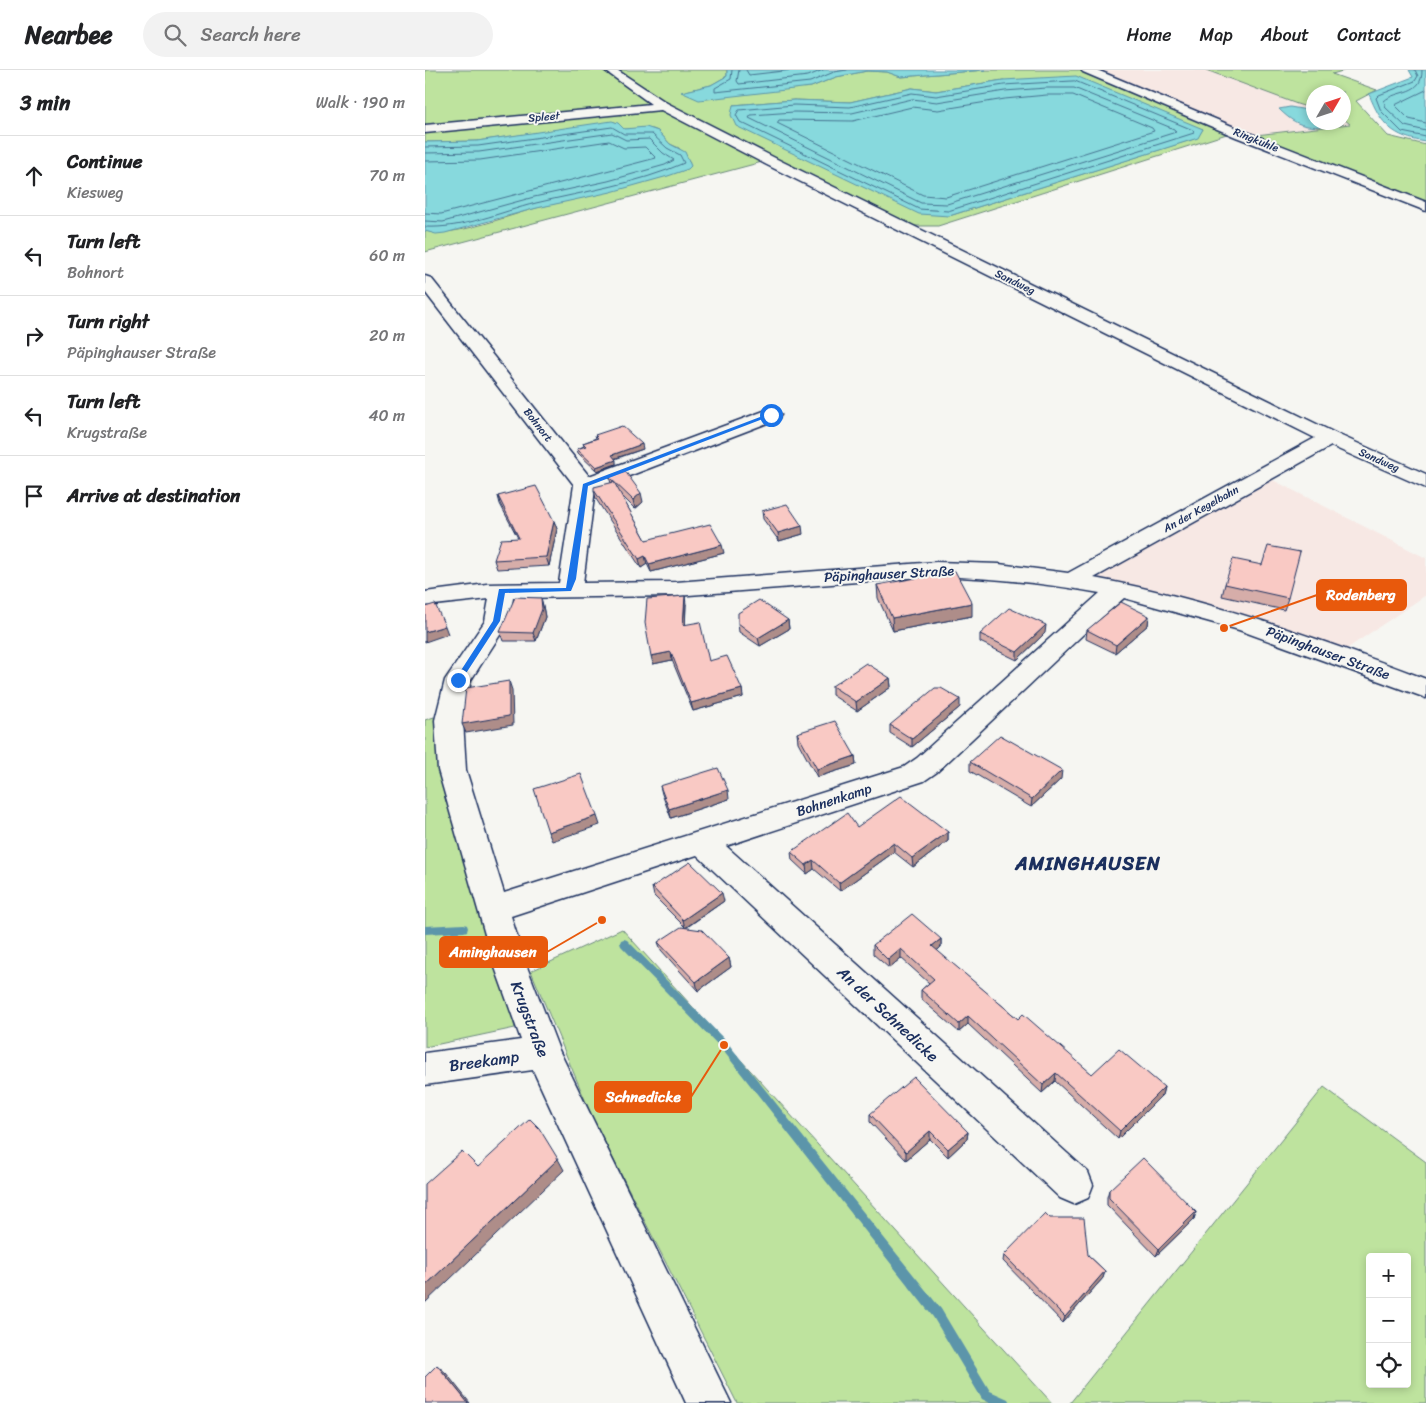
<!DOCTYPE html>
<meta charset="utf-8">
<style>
body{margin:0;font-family:Sriracha,sans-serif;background:#f2f2f2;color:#202124}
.controls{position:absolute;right:15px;bottom:15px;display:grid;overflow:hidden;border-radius:5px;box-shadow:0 2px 8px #0003}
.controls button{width:45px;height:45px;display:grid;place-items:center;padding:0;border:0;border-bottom:1px solid #e0e0e0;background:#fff;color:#202124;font:25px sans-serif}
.compass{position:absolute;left:881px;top:15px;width:45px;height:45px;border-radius:50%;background:#fff;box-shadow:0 2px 8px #0003;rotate:51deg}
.stop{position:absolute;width:15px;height:15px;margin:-11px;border:4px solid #1a73e8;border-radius:50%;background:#fff}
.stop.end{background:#1a73e8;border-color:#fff;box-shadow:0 1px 5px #0008}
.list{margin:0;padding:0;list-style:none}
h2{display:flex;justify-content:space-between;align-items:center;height:65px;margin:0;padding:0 20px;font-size:21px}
h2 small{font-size:16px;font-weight:400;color:#757577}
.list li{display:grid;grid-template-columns:32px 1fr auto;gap:15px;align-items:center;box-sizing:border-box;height:80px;padding:0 20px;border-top:1px solid #e0e0e0}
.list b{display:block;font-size:19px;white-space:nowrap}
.list p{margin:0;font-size:16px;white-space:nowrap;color:#757577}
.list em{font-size:16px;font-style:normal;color:#757577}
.icon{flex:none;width:28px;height:28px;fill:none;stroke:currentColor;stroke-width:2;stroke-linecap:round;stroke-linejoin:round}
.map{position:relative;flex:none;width:1001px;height:1333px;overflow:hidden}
header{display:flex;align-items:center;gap:30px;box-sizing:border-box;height:70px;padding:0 25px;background:#fff;border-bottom:1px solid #e0e0e0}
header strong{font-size:24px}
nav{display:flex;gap:28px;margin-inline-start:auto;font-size:18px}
.search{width:350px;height:45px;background:#f2f2f2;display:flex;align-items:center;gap:12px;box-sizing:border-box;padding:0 18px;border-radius:28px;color:#757577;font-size:19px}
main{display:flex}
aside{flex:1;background:#fff}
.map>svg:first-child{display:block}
</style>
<header>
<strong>Nearbee</strong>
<div class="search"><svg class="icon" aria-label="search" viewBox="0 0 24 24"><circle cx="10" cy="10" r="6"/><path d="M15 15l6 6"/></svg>Search here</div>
<nav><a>Home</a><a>Map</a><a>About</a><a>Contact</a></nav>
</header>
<main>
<aside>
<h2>3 min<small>Walk · 190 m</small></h2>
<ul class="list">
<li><svg class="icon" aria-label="ahead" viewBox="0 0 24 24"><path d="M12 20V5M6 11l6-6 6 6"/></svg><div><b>Continue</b><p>Kiesweg</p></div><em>70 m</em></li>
<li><svg class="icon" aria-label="left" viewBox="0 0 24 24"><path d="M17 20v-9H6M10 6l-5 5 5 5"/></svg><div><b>Turn left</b><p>Bohnort</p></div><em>60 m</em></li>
<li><svg class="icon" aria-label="right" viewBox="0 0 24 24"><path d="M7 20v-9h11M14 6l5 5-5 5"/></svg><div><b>Turn right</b><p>Päpinghauser Straße</p></div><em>20 m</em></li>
<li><svg class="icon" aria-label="left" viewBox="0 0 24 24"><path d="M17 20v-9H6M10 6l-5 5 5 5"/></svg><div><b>Turn left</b><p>Krugstraße</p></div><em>40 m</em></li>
<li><svg class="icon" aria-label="arrive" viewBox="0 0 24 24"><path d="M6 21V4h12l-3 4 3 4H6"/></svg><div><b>Arrive at destination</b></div></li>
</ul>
</aside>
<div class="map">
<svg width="1001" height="1333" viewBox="0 0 1001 1333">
<rect width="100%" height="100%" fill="#f6f6f2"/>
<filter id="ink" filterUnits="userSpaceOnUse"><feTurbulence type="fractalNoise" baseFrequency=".02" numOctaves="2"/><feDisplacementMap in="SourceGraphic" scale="10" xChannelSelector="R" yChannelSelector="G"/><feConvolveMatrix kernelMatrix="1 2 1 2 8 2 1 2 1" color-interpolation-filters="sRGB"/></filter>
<g filter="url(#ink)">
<path fill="#f7e8e4" d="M666 0H781L872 34 888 39V52H918L919 49 925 54 828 65Z
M844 408 1001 488V525L920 580 833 549 673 510 671 506Z"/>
<path fill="#bee39e" stroke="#6c897e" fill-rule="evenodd" d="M0 0H180L231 35 0 57Z
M192 0H302V6L286 15 257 22 386 17 411 7 442 1 462 2 476 7 560 0H657L808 62 513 156H486L254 41ZM578 10 778 59 772 68 524 146 308 35 369 30 425 32 487 18 511 21Z
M781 0H921L907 4 952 20 931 31 963 66 1001 75V133L831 65 925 54 919 49 918 22H888V39L872 34Z
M234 38 337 92 0 182V161C27 168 82 146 111 138 162 126 213 116 262 99L265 92 254 78 245 74 233 61 228 59H199L190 52 52 71 0 72V60Z
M9 647 90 958 0 977V650Z
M197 859 627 1333H312L168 1049 106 901Z
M899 1017 1001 1092V1333H645ZM945 1187H982V1314H945Z"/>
<path fill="#87d9dd" stroke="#5c95aa" d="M302 0H560L476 7 462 2 442 1 411 7 386 17 274 30 256 22 286 15 302 6Z
M984 0H1001V72C968 67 956 55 944 24L988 7Z
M651 6 778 59 773 68 524 146 494 144 311 56 306 45 308 35 369 30 425 32 487 18 511 21 578 10Z
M865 37 888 41V52L918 53C888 57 877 62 854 39Z
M187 51 193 53 199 59 221 57 233 61 245 74 260 82 266 96 263 99 243 106 186 122 112 138 20 163 11 164 0 161V72L52 71Z"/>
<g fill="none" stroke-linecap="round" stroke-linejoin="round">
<path stroke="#467391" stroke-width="1" d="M307 0 306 9 290 18V22L385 12 409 2 422 0
M314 0 312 11 314 14 383 6 398 0
M321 0 324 5 367 0
M990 0 993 6 990 11 954 25 951 28 956 41 977 62 1001 67
M997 0C998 26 972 19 959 31L961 38 980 56 1001 61
M650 11 768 60 769 63 523 141 494 139 315 52 311 45 314 40 369 35 425 37 487 23 511 26 579 15Z
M622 18H649L749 59 751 62 522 134 496 133 324 48 326 45 369 42 427 43 487 29 512 32 580 21Z
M1001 20 970 35 984 49 1001 53
M622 25H648L727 58 729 61 521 127 498 125 352 53 354 50 428 51 487 37 513 40 580 29Z
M0 77 53 76 187 57 199 64H227L242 78 255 85 259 93C212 114 161 121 111 133 75 142 38 159 0 157
M0 83 54 82 187 63 201 70 224 69 238 83 249 90 240 95 183 111 109 127 18 152 0 151
M0 91 55 90 184 71 199 78 220 77 231 88 16 144 0 143"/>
<path fill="#5c95aa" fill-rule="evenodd" d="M39 854 42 855 43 858 42 861 39 862 0 864V856Z
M199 869 202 870 302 972 516 1239 565 1321 583 1329 585 1333H565L557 1329 508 1247 296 978 196 876 195 873 196 870Z"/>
<g stroke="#1b2f5e" stroke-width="3">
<path id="minor" d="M179 0H192L242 33 352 89 912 364 1001 404V418L906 376 669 508C783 529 893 568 1001 609V628L814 560 699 528 668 555 512 702 499 711 301 776 663 1102 668 1115 663 1128 649 1134 635 1128 272 785 86 846 99 889 134 980 306 1333H261L108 1000 0 1015V983L96 970 67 889 13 700 10 650 20 610 60 551 64 529 0 536V522L62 514 134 513 149 415 0 222V206L6 208 164 406 339 341 346 339 353 341 356 345 353 349 170 419 158 513 251 512 511 492 574 494 643 503 890 368 342 95 236 40 0 63V55L226 34ZM511 506C566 508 620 513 675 523L492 688 479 697 79 823 41 700 38 650 46 610 84 551 88 528 251 526Z
M656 0H672L819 61 1001 132V141L811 67 658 2Z"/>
</g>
<use href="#minor" fill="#f6f6f2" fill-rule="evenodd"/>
</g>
<path fill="#d6ada9" stroke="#1b2f5e" d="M170 365 218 379 190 389 191 394 172 401 153 383 152 379 159 376 158 373 171 368Z
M184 407 218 432 210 439 196 425 221 470 299 483 226 502 222 494 216 498 171 429 169 420 186 413Z
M73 426 129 451 132 459 124 496 72 499 69 490 93 468 75 434Z
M337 441 378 464 354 471 338 449Z
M837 495 863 528 859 540 797 526 800 514Z
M452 515 547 546 468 561 453 528Z
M116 528 118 536 120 547 111 571H78L75 562Z
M261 534 260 555 284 591 317 619 318 627 268 641 247 590 228 594Z
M724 546 723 555 690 583 661 569 662 560Z
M363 550 364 559 335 576 314 562 313 553Z
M620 563 592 590 555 572V564Z
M465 608 466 617 432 641 407 625V616Z
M535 637 487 677 465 663V655Z
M372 663 430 686 431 695 392 707 373 672Z
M545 692 636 709 606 737 545 701Z
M235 716 304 729 246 748 237 724Z
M432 757 523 762V771L488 797 469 782 415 821 389 799 382 804 367 790 366 782Z
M227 817 299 831 261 858 304 888 306 897 273 921 236 880 233 872 260 857 229 826Z
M516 869V877L512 881 593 949 667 1004 739 1017 737 1025 693 1069 630 1011 617 1023 543 954 534 962 496 929V920L504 913 476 888 464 898 448 884V875Z
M445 1044 543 1062 542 1069 523 1087 505 1069 481 1090 445 1052Z
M684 1120 771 1142 769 1149 731 1186 682 1135V1127Z
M579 1185H663L680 1201 678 1208 638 1253 578 1191Z"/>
<path fill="#ae8d89" stroke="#1b2f5e" d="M217 374 218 379 188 389 187 385Z
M191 390V394L172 401 171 397Z
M216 423 218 432 210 439 208 430Z
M129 451 132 459 124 496 121 487Z
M377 456 378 464 354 471 353 463Z
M297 475 299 483 226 502 224 494Z
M220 486 222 494 216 498 214 489Z
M260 526 261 534 260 563 258 555Z
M116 528 118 536 120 547 111 571 108 563Z
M547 533V546L468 561 467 548Z
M724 546 723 555 690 583 691 575Z
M363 550 364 559 335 576 333 568Z
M621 555 620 563 592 590V582Z
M20 556 23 564 0 572V562Z
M246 582 247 590 228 594 226 586Z
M465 608 466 617 432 641 431 632Z
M84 611 87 620 88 655 41 663 37 654Z
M317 619 318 627 268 641 266 633Z
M535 629V637L487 677V669Z
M430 686 431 695 392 707V699Z
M637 700 636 709 606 737 607 729Z
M303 720 304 729 246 748 244 739Z
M172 746 175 755 127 771 123 762Z
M523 762V771L488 797 487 788Z
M469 773V782L415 821 414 813Z
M388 790 389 799 382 804 381 795Z
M297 823 299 831 260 858 258 850Z
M516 869V877L507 885V876Z
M476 879V888L464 898 463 890Z
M304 888 306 897 273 921 271 912Z
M543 946V954L534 962V954Z
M631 1003 630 1011 617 1023 618 1015Z
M739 1017 737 1025 693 1069 695 1061Z
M505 1061V1069L481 1090V1082Z
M543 1062 542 1069 523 1087V1079Z
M133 1089 139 1100 0 1233V1216Z
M771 1142 769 1149 731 1186 734 1179Z
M680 1201 678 1208 638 1253 640 1247Z
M12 1295 21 1303 45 1333H43Z"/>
<path fill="#f9c9c4" stroke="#1b2f5e" d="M197 356 217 374 187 385 191 390 171 397 152 379 161 376 158 373 173 368 170 365Z
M200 401 216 423 208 430 184 407Z
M189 412 221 470 285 454 297 475 224 494 220 486 214 489 169 420V417Z
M111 416 129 451 121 487 69 490 76 469 94 468 73 426Z
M362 434 377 456 353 463 337 441Z
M843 476 875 482 863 528 800 514 808 489 837 495Z
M530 501 547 533 467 548 452 515Z
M260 526 258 555 275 552 284 591 302 586 317 619 266 633 246 582 226 586 220 553 222 529Z
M90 527 116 528 117 539 108 563 75 562Z
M334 530 363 550 333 568 313 553V543Z
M696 532 724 546 691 575 662 560Z
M10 534 20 556 0 562V537Z
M584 538 621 555 592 582 555 564Z
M441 593 465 608 431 632 407 616Z
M84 611V646L37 654 41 618Z
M510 618H516L535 629 487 669 465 655Z
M410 651 430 686 392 699 372 663Z
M575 665 637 700 607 729 545 692Z
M293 698 303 720 244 739 235 716Z
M156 704 172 746 123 762 109 719Z
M476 726 523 762 487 788 469 773 414 813 388 790 381 795 366 782 422 743 432 757Z
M265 792 297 823 258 850 227 817Z
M487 844 516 869 507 876 593 949 598 944 667 1004 694 979 739 1017 695 1061 631 1003 618 1015 543 946 534 954 496 920 509 909 476 879 463 890 448 875Z
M256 857 277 860 304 888 271 912 233 872Z
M489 1007 543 1062 523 1079 505 1061 481 1082 445 1044Z
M105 1049 114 1058 133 1089 0 1216V1114L37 1081 53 1097Z
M718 1088 771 1142 734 1179 684 1128V1120Z
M620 1143 625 1148H659L663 1185 680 1201 640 1247 579 1185Z
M12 1295 43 1333H0V1307Z"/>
</g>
<path fill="#1a73e8" d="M343 344 348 345 163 416 151 509 146 521 80 523 75 551 36 611H31V608L68 551 74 519 141 518 158 414Z"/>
<g text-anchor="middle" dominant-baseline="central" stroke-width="4" stroke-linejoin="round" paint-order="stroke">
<g font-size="11" fill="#1b2f5e" stroke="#f6f6f2">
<text transform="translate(119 47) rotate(-5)">Spleet</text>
<text transform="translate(831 70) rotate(22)">Ringkuhle</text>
<text transform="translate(590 212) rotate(26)">Sandweg</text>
<text transform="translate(113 355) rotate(52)">Bohnort</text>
<text transform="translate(954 390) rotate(24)">Sandweg</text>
<text transform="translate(776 439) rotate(-29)">An der Kegelbahn</text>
</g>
<g font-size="14" fill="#1b2f5e" stroke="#f6f6f2">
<text transform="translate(464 504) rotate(-3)">Päpinghauser Straße</text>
<text transform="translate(903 583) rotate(20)">Päpinghauser Straße</text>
<text transform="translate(409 730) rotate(-18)">Bohnenkamp</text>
</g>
<g font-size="16" fill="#1b2f5e" stroke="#f6f6f2">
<text transform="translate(463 944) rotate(43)">An der Schnedicke</text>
<text transform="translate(105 949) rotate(69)">Krugstraße</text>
<text transform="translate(59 991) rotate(-8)">Breekamp</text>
</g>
<g font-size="19" font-weight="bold" letter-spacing="1" fill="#1b2f5e" stroke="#f6f6f2">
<text x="663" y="793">AMINGHAUSEN</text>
</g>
</g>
<path fill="none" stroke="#e8590c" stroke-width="2" d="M799 558L892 525M177 850L122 882M299 975L266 1027"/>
<g fill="#e8590c" stroke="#f6f6f2" stroke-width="2">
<circle cx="799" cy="558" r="5"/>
<circle cx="177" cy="850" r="5"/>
<circle cx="299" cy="975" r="5"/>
</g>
<g fill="#e8590c" stroke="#e8590c" stroke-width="2">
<rect x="892" y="510" width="89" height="30" rx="5"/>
<rect x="15" y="867" width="107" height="30" rx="5"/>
<rect x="170" y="1012" width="96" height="30" rx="5"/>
</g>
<g font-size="15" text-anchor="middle" font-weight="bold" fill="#fff">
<text x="936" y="530">Rodenberg</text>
<text x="68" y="887">Aminghausen</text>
<text x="218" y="1032">Schnedicke</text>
</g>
</svg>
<div class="controls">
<button>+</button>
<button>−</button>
<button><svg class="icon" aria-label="locate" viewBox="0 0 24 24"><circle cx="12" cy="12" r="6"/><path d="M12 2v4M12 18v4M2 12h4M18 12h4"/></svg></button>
</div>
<svg class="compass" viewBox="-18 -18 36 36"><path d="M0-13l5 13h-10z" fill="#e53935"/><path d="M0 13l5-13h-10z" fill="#757577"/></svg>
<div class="stop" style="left:346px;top:345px"></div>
<div class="stop end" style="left:33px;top:610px"></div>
</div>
</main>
